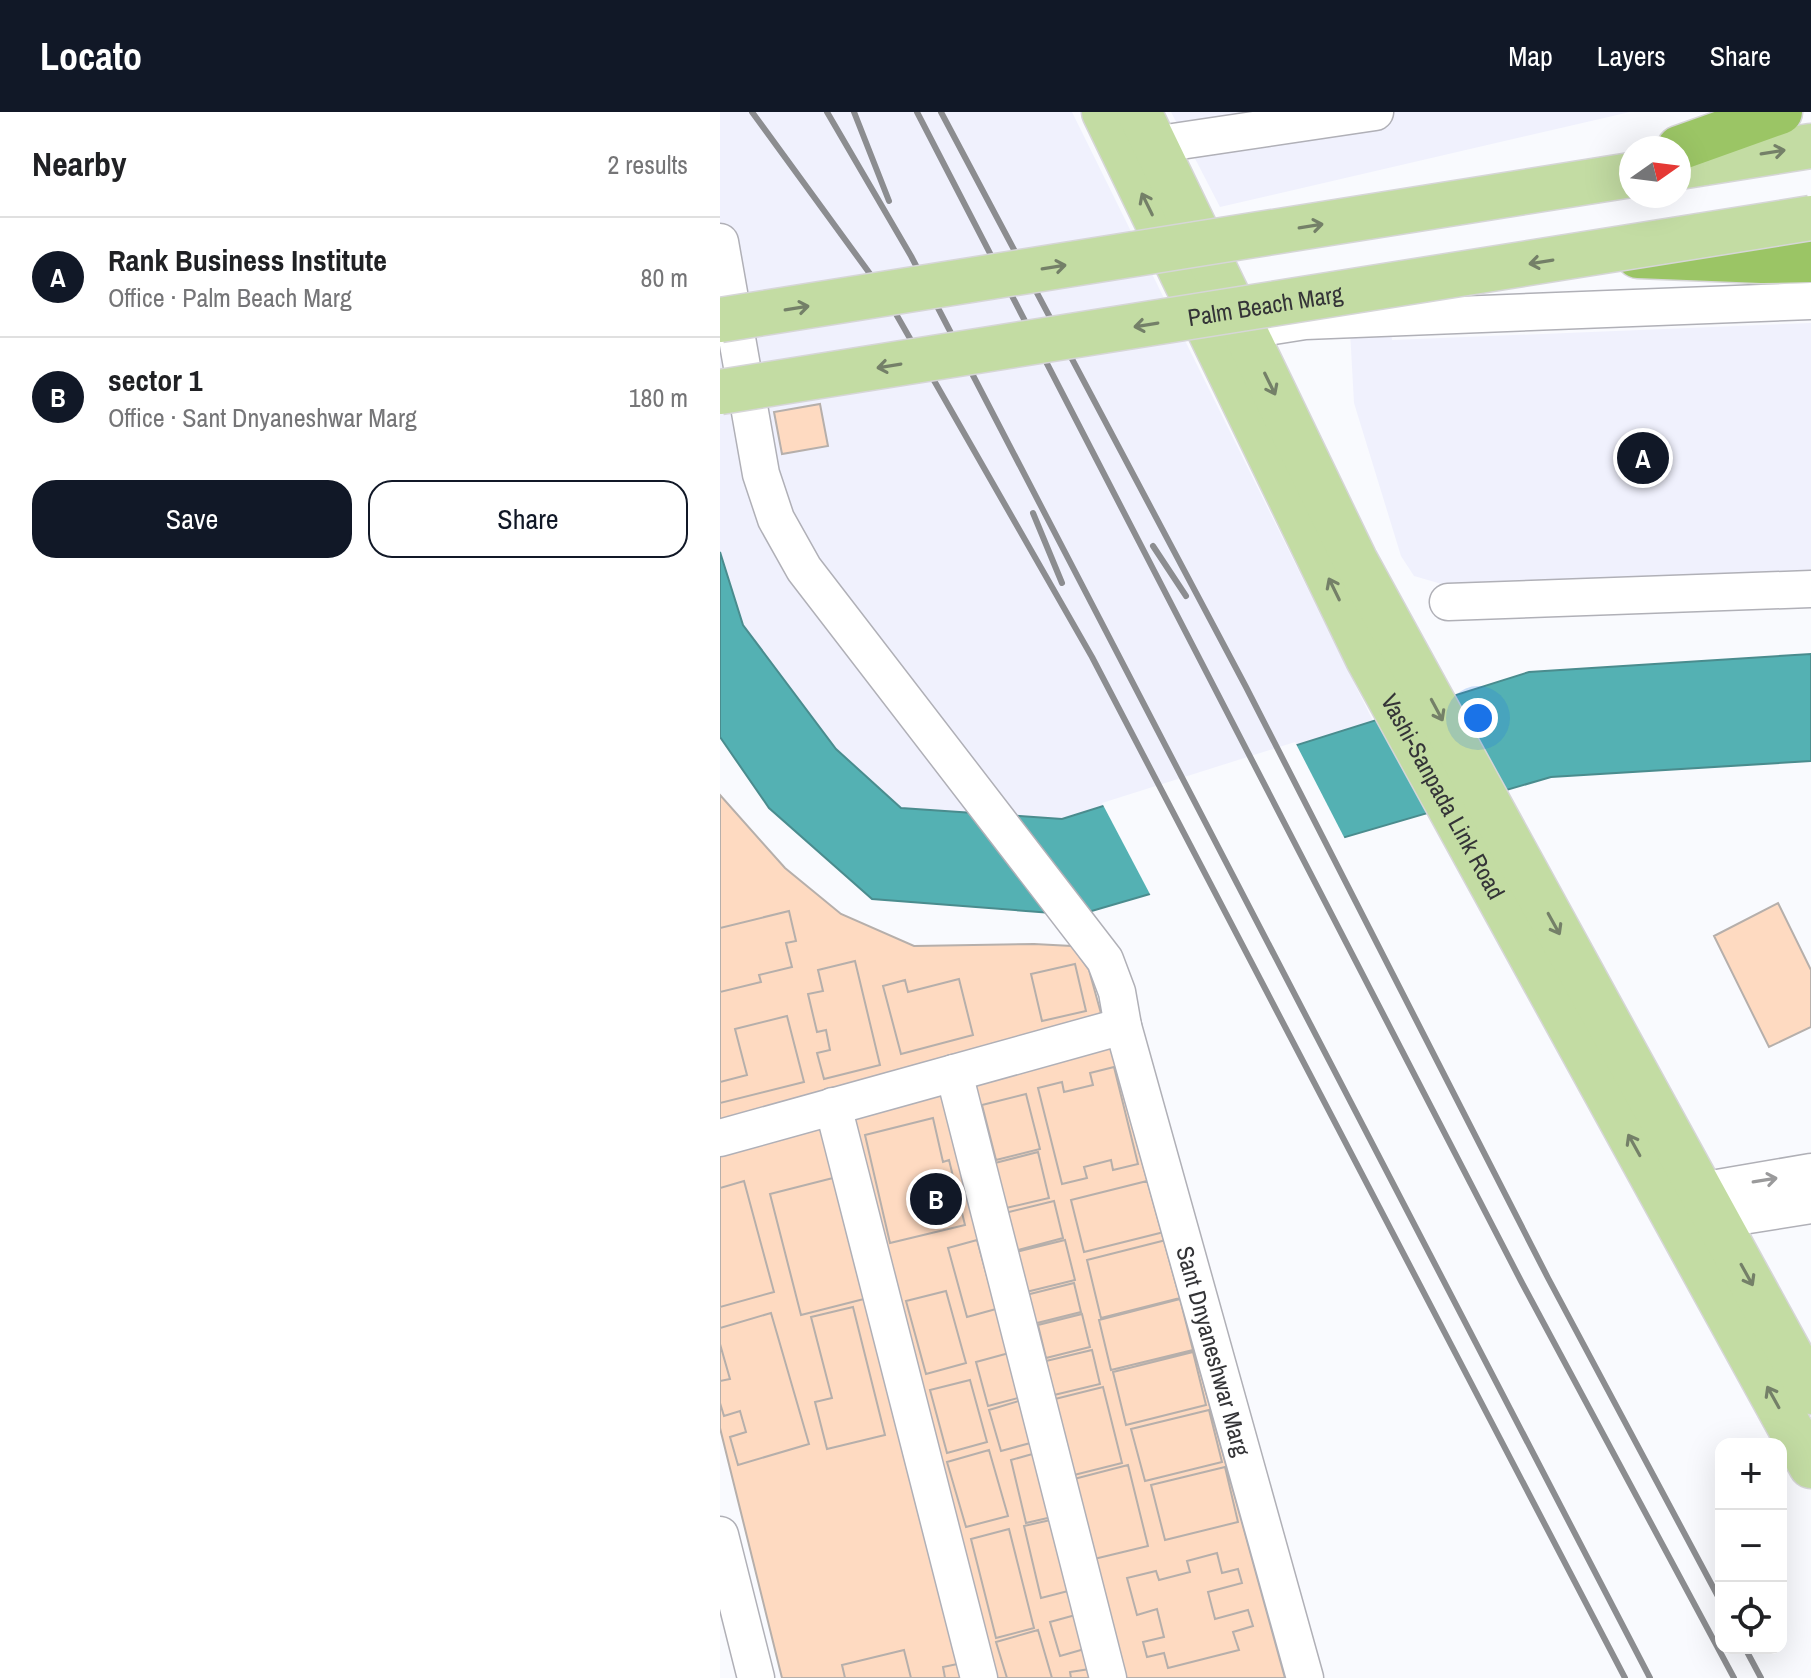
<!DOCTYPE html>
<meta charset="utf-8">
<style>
body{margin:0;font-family:"Archivo Narrow",sans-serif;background:#f6f6f6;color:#202124}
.controls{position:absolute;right:24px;bottom:24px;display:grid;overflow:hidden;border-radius:16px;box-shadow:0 8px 32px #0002}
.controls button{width:72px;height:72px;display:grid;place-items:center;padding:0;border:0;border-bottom:2px solid #e0e0e0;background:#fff;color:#202124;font:40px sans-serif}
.compass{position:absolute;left:899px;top:24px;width:72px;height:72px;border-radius:50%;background:#fff;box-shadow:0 8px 32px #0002;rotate:76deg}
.you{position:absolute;left:758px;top:606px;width:28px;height:28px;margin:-20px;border:6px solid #fff;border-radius:50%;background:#1a73e8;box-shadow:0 0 0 12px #1a73e833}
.badge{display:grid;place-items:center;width:52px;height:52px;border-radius:50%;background:#111827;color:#fff;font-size:26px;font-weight:700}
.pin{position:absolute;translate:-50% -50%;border:4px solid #fff;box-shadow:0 2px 8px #0006}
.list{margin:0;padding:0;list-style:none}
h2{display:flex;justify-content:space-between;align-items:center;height:104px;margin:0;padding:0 32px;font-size:34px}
h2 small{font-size:26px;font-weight:400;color:#757577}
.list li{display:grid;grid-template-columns:52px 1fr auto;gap:24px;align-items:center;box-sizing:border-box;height:120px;padding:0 32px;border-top:2px solid #e0e0e0}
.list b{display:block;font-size:30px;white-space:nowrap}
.list p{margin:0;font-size:26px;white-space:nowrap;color:#757577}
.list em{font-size:26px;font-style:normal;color:#757577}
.actions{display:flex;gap:16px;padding:24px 32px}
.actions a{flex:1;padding:18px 0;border:2px solid #111827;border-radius:24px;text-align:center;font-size:28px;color:#111827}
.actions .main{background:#111827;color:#fff}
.icon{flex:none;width:44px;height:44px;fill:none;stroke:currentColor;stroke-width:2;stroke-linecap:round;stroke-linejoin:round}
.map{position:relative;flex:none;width:1091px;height:1566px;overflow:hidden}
header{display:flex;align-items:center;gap:48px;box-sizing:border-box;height:112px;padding:0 40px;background:#111827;color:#fff}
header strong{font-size:38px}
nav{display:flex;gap:44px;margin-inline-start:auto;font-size:28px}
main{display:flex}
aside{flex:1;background:#fff}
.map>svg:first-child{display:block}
</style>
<header>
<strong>Locato</strong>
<nav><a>Map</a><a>Layers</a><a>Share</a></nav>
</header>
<main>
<aside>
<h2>Nearby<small>2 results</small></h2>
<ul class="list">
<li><span class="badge">A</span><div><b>Rank Business Institute</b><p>Office · Palm Beach Marg</p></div><em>80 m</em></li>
<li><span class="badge">B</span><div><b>sector 1</b><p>Office · Sant Dnyaneshwar Marg</p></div><em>180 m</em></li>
</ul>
<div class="actions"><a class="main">Save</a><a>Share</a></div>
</aside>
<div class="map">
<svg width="1091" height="1566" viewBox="0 0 1091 1566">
<rect width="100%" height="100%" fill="#f9fafe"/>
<path fill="#f0f1fd" d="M0 0H352L653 609 342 708 181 696 116 637 23 513 0 440Z
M451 0H910L500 95Z
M1091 211V460L725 473 694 464 681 444 634 291 630 219 671 218 672 228Z"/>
<path fill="#54b1b3" stroke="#4a8c8e" stroke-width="2" d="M0 440 23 513 116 637 181 696 342 707 809 560 1091 542V649L831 665 358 803 152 787 49 696 0 625Z"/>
<path fill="#f9fafe" d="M575 630 626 729 432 786 382 691Z"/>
<path fill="#fedac1" stroke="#b6afab" stroke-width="2" d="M100 292 108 334 62 342 54 300Z
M0 683 65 756 121 802 194 834 314 832 352 834 369 858 565 1566H62L0 1316Z
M1058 791 1091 858V915L1049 935 994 824Z
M69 799 76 829 66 831 72 855 39 863 41 870 0 880V816Z
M135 849 160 953 104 967 97 941 110 938 106 918 97 920 88 882 103 879 98 858Z
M355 852 366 899 322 909 311 862Z
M239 867 253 923 181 942 163 874 185 868 188 880Z
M67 904 84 970 0 991V970L27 963 15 917Z
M394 955 418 1052 393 1058 391 1048 364 1055 367 1066 342 1072 318 976 342 970 344 980 373 973 370 961Z
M306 982 320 1037 276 1048 262 993Z
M213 1006 223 1050 229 1048 245 1113 170 1131 145 1023Z
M318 1040 329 1086 286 1096 275 1051Z
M113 1066 144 1187 81 1203 50 1082Z
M431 1068 444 1120 364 1140 351 1088Z
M24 1069 54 1180 0 1195V1076Z
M334 1089 343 1126 290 1140 281 1102Z
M257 1128 276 1197 247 1205 228 1136Z
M345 1128 355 1168 302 1181 292 1141Z
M446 1128 460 1186 381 1206 367 1148Z
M354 1171 361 1200 313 1212 306 1183Z
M226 1179 246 1251 206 1262 186 1189Z
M460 1187 473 1238 391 1258 379 1208Z
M133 1195 165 1323 107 1337 95 1290 112 1286 91 1205Z
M51 1201 89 1332 18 1353 10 1325 26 1320 20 1299 4 1304 0 1291V1269L10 1267 0 1232V1216Z
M362 1202 370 1235 326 1246 318 1213Z
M372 1238 380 1272 334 1283 326 1249Z
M473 1240 486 1293 406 1313 393 1260Z
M289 1241 302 1285 268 1294 256 1250Z
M250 1268 267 1330 227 1341 210 1278Z
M383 1275 402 1351 350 1364 331 1288Z
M302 1288 314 1330 281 1339 269 1298Z
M489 1298 502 1350 425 1369 411 1317Z
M269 1338 288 1404 246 1415 227 1350Z
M316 1341 332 1405 306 1411 291 1348Z
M408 1353 428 1434 374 1447 354 1367Z
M505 1355 518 1410 445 1428 431 1373Z
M335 1407 352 1478 321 1486 304 1414Z
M289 1417 314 1516 276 1526 251 1427Z
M497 1441 502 1461 518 1457 522 1471 488 1480 495 1507 528 1498 533 1514 513 1520 519 1538 448 1556 444 1541 427 1545 423 1530 444 1525 437 1497 417 1503 407 1466 436 1459 439 1468 470 1460 467 1449Z
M359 1502 368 1536 340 1544 330 1510Z
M318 1518 332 1566H287L276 1530Z
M184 1538 191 1566H125L122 1553Z
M247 1550 250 1566H225L223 1555Z
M370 1557 372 1566H351L350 1560Z"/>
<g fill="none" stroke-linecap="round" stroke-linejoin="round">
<g stroke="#b0b0b7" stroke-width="39">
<g id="minor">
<path d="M433 33 655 0"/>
<path id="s1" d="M0 130 41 362 56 407 84 457 385 848 397 880 403 914 585 1566"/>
<path d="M534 217 585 209 1091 189"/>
<path d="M728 490 1091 477"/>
<path d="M234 961 388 1566"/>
<path d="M113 994 259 1566"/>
<path d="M0 1026 403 914"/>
<path d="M959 1088 980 1079 1091 1060"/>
<path d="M972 1119 997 1108 1091 1093"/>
<path d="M0 1423 36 1566"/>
</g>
</g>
<g stroke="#d6d6d7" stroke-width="47">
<g id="major">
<path id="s2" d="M384 0 648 547 1091 1354"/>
<path d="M419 0 635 448 1091 1280"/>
<path d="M959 55 1091 34"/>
</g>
</g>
<g stroke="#d6d6d7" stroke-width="47">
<path id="highway" d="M959 36 1060 0
M918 144 1042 149 1091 148"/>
</g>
<use href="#minor" stroke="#fff" stroke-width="36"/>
<use href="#major" stroke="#c3dca3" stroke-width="44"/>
<use href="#highway" stroke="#9bc565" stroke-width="44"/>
<path stroke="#8c8d90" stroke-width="6" d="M32 0 164 181 372 545 905 1566
M107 0 191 144 930 1566
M134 0 169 89
M197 0 801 1169 1014 1566
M221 0 526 575 828 1166 1001 1490
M313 401 342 471
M433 434 466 484
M1025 1536 1041 1566"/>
<g stroke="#d6d6d7" stroke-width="47" stroke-linecap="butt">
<g id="major-bridge">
<path d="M0 208 911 63"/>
<path id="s3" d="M0 280 1091 106"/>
</g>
</g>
<use href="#major-bridge" stroke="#c3dca3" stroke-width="44"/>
</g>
<defs><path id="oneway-shaft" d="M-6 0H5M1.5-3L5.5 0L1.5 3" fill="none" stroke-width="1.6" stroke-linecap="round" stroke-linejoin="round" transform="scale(2)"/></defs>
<g stroke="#748068">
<use href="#oneway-shaft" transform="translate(1053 40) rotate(-9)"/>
<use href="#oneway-shaft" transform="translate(427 92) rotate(-116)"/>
<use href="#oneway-shaft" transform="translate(591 114) rotate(-9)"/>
<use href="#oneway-shaft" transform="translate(821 150) rotate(171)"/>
<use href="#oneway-shaft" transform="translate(334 155) rotate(-9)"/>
<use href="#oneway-shaft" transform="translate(77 196) rotate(-9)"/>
<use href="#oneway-shaft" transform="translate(426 213) rotate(171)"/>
<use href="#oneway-shaft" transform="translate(169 254) rotate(171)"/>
<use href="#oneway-shaft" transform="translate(550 272) rotate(64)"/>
<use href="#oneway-shaft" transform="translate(614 477) rotate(-116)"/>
<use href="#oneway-shaft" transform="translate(717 598) rotate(62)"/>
<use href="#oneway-shaft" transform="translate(834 812) rotate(61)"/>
<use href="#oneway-shaft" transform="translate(914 1033) rotate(-119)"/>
<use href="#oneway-shaft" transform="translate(1027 1163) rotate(61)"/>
<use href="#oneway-shaft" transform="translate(1053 1285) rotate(-119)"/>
</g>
<use stroke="#9a9a9b" href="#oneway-shaft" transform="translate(1045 1068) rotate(-9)"/>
<g text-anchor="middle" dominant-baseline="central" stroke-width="6" stroke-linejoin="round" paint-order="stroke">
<g font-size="24" fill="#343437" stroke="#fff">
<text stroke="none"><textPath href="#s3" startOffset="552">Palm Beach Marg</textPath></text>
<text stroke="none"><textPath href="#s2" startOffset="764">Vashi-Sanpada Link Road</textPath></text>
<text stroke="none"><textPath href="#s1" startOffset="1240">Sant Dnyaneshwar Marg</textPath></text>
</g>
</g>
</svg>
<div class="controls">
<button>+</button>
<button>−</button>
<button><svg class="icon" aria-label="locate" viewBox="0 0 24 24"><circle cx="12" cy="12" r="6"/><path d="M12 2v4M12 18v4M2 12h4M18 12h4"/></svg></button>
</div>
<svg class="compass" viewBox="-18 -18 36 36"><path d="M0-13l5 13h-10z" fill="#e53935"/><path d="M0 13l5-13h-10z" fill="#757577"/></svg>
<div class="you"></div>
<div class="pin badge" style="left:923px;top:346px">A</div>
<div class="pin badge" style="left:216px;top:1087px">B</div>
</div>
</main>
